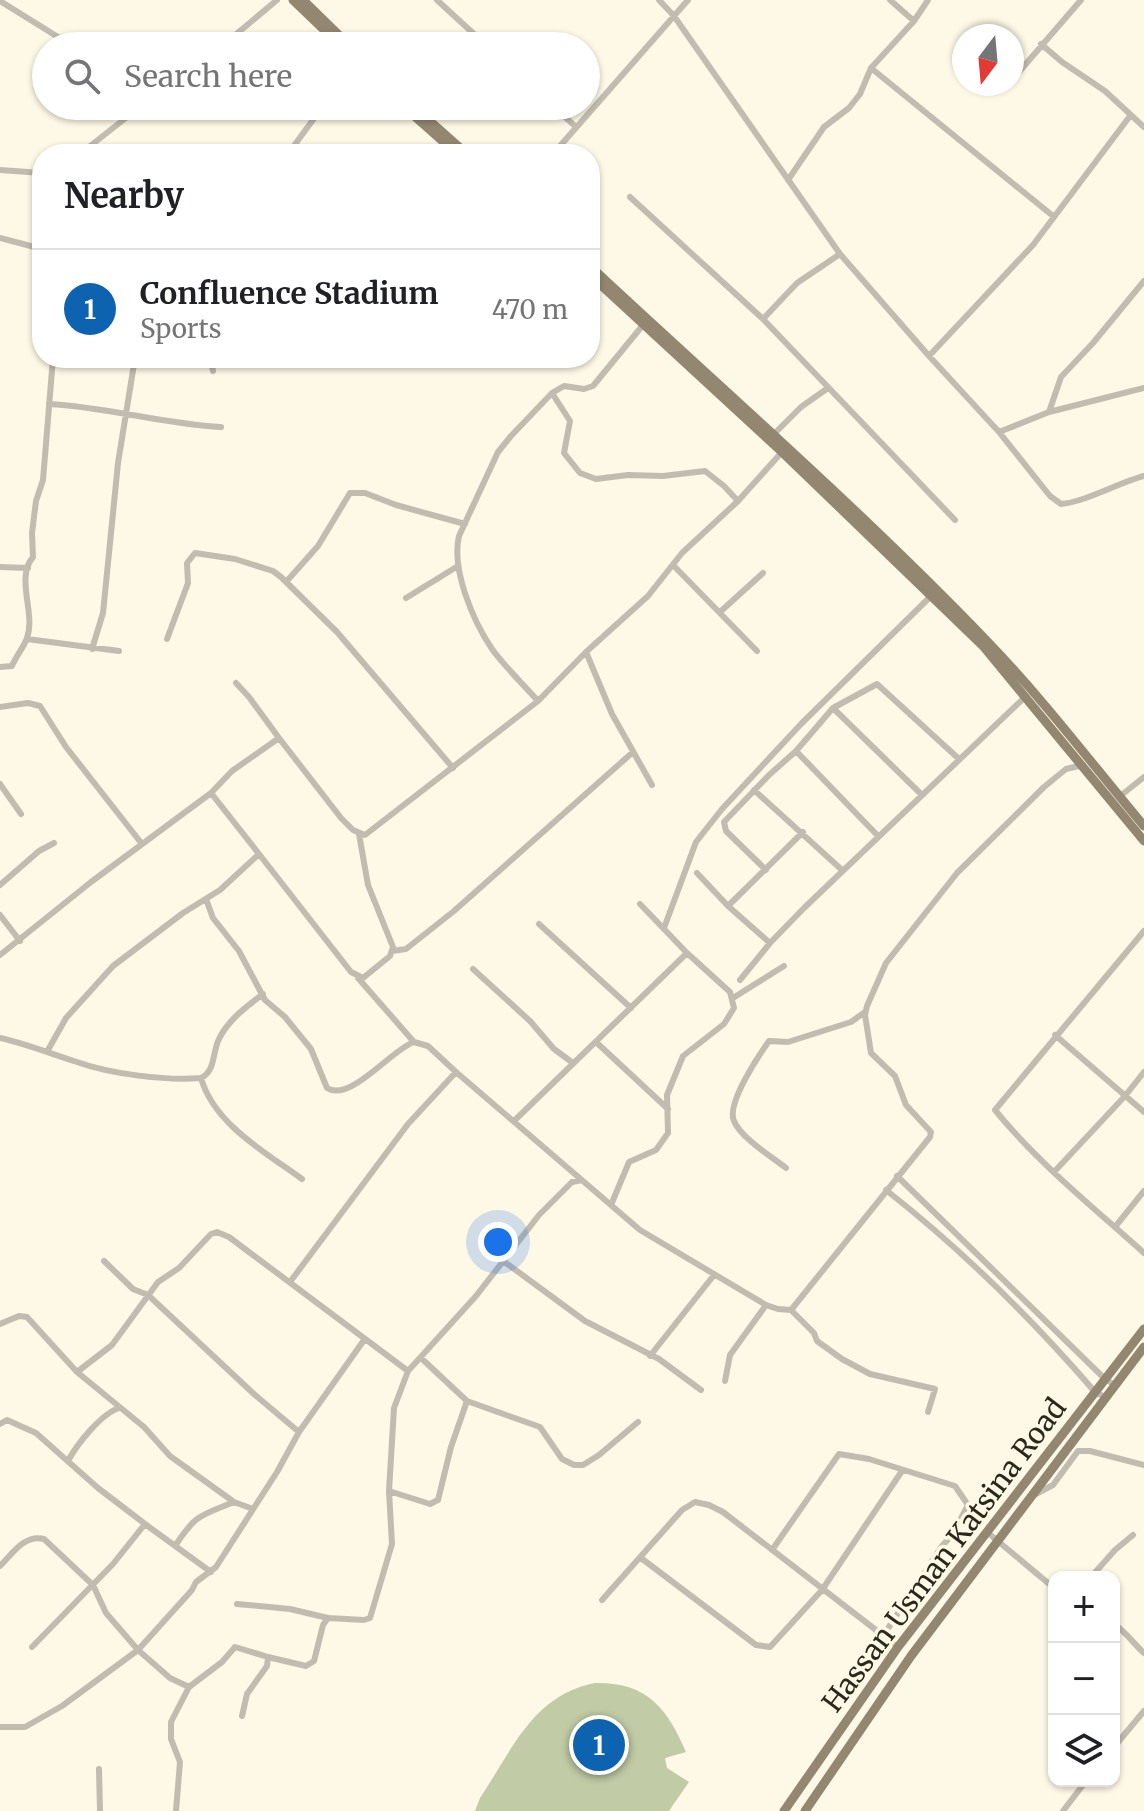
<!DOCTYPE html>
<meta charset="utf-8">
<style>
body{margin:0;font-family:Merriweather,serif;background:#f2f2f2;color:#202124}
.controls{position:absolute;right:24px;bottom:24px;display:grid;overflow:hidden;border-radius:16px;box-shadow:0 2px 6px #0004}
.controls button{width:72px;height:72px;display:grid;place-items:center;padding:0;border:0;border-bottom:2px solid #e0e0e0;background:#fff;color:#202124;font:40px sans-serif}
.compass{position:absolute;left:952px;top:24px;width:72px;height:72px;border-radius:50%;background:#fff;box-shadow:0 2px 6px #0004;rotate:196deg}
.you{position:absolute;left:498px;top:1242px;width:28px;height:28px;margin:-20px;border:6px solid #fff;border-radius:50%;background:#1a73e8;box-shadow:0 0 0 12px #1a73e833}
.badge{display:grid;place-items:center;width:52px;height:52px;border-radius:50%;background:#0d63b0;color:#fff;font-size:26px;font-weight:700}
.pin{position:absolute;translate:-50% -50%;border:4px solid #fff;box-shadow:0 2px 8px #0006}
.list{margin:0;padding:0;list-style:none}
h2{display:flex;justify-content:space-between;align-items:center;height:104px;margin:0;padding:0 32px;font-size:34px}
h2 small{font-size:26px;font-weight:400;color:#757577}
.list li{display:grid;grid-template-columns:52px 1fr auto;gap:24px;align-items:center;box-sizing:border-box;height:120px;padding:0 32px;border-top:2px solid #e0e0e0}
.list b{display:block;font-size:30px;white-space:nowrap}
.list p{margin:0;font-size:26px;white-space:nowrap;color:#757577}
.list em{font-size:26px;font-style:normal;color:#757577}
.icon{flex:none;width:44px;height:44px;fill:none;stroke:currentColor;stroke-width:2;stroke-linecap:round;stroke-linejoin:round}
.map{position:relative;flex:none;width:1144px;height:1811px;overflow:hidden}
.search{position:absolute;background:#fff;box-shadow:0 2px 6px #0004;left:32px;top:32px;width:568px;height:88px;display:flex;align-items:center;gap:20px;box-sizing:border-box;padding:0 28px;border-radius:44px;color:#757577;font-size:30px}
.panel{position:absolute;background:#fff;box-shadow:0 2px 6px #0004;left:32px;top:144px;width:568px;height:224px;border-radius:32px}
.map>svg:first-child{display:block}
</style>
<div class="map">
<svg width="1144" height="1811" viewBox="0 0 1144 1811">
<rect width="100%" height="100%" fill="#fef8e6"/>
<path fill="#c1cba5" d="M595 1683C646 1682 667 1707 686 1752L665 1758 667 1768 689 1782 669 1811H475L480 1798C512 1750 533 1695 595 1683Z"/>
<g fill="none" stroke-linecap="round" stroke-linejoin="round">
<path stroke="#c2bbaf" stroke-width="6" d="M437 0 487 46
M659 0 674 16 840 254 929 356 999 432 1050 496 1061 504C1085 502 1118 483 1144 476
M890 0 914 21
M0 1 66 42
M1041 44 1062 62 1105 91 1144 127
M222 46 277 0
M871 68 1053 216
M1012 80 1081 0
M553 106 576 127
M80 154 141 106
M288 154 323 106
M553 154 688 0
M0 170 42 173
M788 180 824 127 849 108 860 94 871 68 914 21 928 0
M630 197 763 319 955 520
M0 238 42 249
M42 287C38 302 33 318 42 331
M763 319 797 283 840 254
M929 356 1033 245 1130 116
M210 358 213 371
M552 393 570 421 564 453 580 473 596 479 628 475 663 476 705 471 724 486 738 501
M49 404C107 407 163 424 221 427
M1049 412 1061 377 1093 343 1144 281
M999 432 1049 412 1144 388
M774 434 801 407 828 388
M673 565 757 651
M0 567 28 568
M286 582 318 546 350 493H365L396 505 465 524
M406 598 458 566
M720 612 763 573
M27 639 119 651
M167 639 188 583 187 563 195 553 235 559 273 571 281 577 337 632 453 768
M92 649 103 613 118 463 135 358
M586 652 612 714 652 785
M0 667 12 666C16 656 24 647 27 638 36 613 15 578 33 557L32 533 36 501 43 480 53 358
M236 683 249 697 279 738
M538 701C523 684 505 667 492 649 473 621 451 569 459 536L498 452 511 436 552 393 564 386 584 389 593 386 643 325
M0 707 28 703 40 706 66 747 142 844
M833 708 922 795
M0 784 21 814
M754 790 842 870
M1119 797 1144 777
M878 836 796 751 833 708 877 684 959 759
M259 854 351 972 363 978 390 956 393 947 368 885 359 834
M766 870 726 831 724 822 769 775 796 751
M697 873 728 906 770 943
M0 885 39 851 54 843
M206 899 213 918 239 951 265 1000 285 1017 311 1049 327 1088C350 1103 392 1049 414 1042
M728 906 803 832
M0 915 20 941
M539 924 631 1008
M664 928 696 842 722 809 801 724 931 596
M1144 931 995 1110C1038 1163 1093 1207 1144 1253
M392 951 406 949 454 911 633 752
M0 955 91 882 211 793
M473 969 530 1021 554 1049 573 1063
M358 978 414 1042 428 1046 456 1072 640 1230 766 1305 778 1309 791 1310 930 1137 931 1132 906 1105 895 1076 871 1053 865 1015 867 1006 886 963 957 873 1044 787 1066 769 1083 765
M740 980 770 943 804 908 1026 696
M733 998 784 966
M1055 1035 1144 1112
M0 1038C27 1044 51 1054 77 1062 110 1074 167 1081 201 1078 216 1070 212 1053 219 1039 228 1020 246 1007 263 994
M596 1042 668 1109
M48 1050 66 1018 113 966 183 913 220 890 259 854 211 793 232 771 279 738 341 818 353 830 365 835 538 701 586 652 648 596 682 553 738 501 782 452
M201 1078C214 1124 265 1152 302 1179
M514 1121 687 953
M786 1168C772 1157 741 1138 734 1121 726 1104 759 1055 769 1041L788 1042 851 1022 865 1012
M1054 1172 1125 1096 1144 1072
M897 1176 1105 1379 1115 1385
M886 1190C961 1249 1033 1320 1095 1392L1105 1397
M611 1205 629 1162 656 1150 668 1133 667 1095 683 1056 724 1024 734 1008 730 992 687 953 640 904
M1115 1227 1144 1191
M502 1260 585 1321 659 1359 701 1390
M104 1261 133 1289 148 1295 255 1395 299 1432
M290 1282 408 1124 456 1072
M791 1310 814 1333 817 1341 842 1359 870 1374 935 1389 928 1412
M0 1324 19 1316 27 1317 77 1372 144 1427 170 1456 234 1502 253 1509
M650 1356 714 1275
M421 1358 467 1401 540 1427 562 1459 574 1465H583L599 1455 638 1422
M77 1372 112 1345 158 1282 179 1268 211 1234 217 1232 229 1237 408 1371
M725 1381 730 1355 766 1305
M0 1424 7 1420 36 1433 98 1488 145 1524 113 1564 32 1647
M68 1461C77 1444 101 1414 119 1408
M389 1491 430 1504 438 1500 451 1447 467 1401
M1034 1495 1053 1485 1078 1451H1090L1144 1465
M145 1524 211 1572
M987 1532 1054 1588
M175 1546C196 1514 200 1516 234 1502
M772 1550 839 1454 869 1459 955 1486 968 1505 953 1534 942 1546 883 1636
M641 1558 756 1645 770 1647 822 1590 902 1471
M0 1566C13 1553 25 1534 44 1539L93 1585 106 1613 138 1650 170 1678 189 1687
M1091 1577 1115 1550 1133 1535
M602 1600 682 1510 695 1502 709 1505 723 1512 898 1647
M237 1604 290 1609 328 1618
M1114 1624C1126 1632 1133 1643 1144 1653
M242 1716 247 1694 267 1666 268 1657 306 1666 314 1661 323 1625 328 1618 364 1620 370 1618 392 1544 389 1491 394 1408 408 1371 476 1296 539 1215 572 1182 582 1180
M0 1727H25L62 1706 138 1650 192 1590 196 1582 216 1567 277 1472 299 1432 364 1340
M1114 1747 1144 1711
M99 1769 100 1811
M176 1811 180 1762 171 1739V1722L189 1687 222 1662 235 1647 268 1657
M1063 1811 1086 1781"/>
<path stroke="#948771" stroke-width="9" d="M293 0 341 46
M303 0 350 46
M403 106 457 154
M413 106 467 154
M590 266C723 390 861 510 987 641 1043 699 1092 764 1144 826
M590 275 782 452 983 646 1144 841
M784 1811 898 1647 1144 1329
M805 1811 911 1656 1144 1347"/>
</g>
<g text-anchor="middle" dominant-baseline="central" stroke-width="7" stroke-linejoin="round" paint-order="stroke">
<g font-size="28" fill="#2a271b" stroke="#fef8e6">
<text transform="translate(944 1555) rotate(-53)">Hassan Usman Katsina Road</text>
</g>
</g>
</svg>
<div class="controls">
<button>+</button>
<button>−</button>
<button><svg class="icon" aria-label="layers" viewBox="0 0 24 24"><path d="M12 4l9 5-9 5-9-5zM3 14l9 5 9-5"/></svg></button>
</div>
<svg class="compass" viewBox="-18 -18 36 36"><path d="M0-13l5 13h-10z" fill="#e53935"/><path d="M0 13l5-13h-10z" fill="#757577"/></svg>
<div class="you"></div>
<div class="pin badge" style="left:599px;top:1745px">1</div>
<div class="search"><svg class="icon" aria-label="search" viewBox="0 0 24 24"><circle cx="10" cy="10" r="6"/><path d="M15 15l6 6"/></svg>Search here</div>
<section class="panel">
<h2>Nearby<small></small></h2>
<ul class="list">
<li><span class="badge">1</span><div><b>Confluence Stadium</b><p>Sports</p></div><em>470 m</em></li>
</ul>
</section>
</div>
